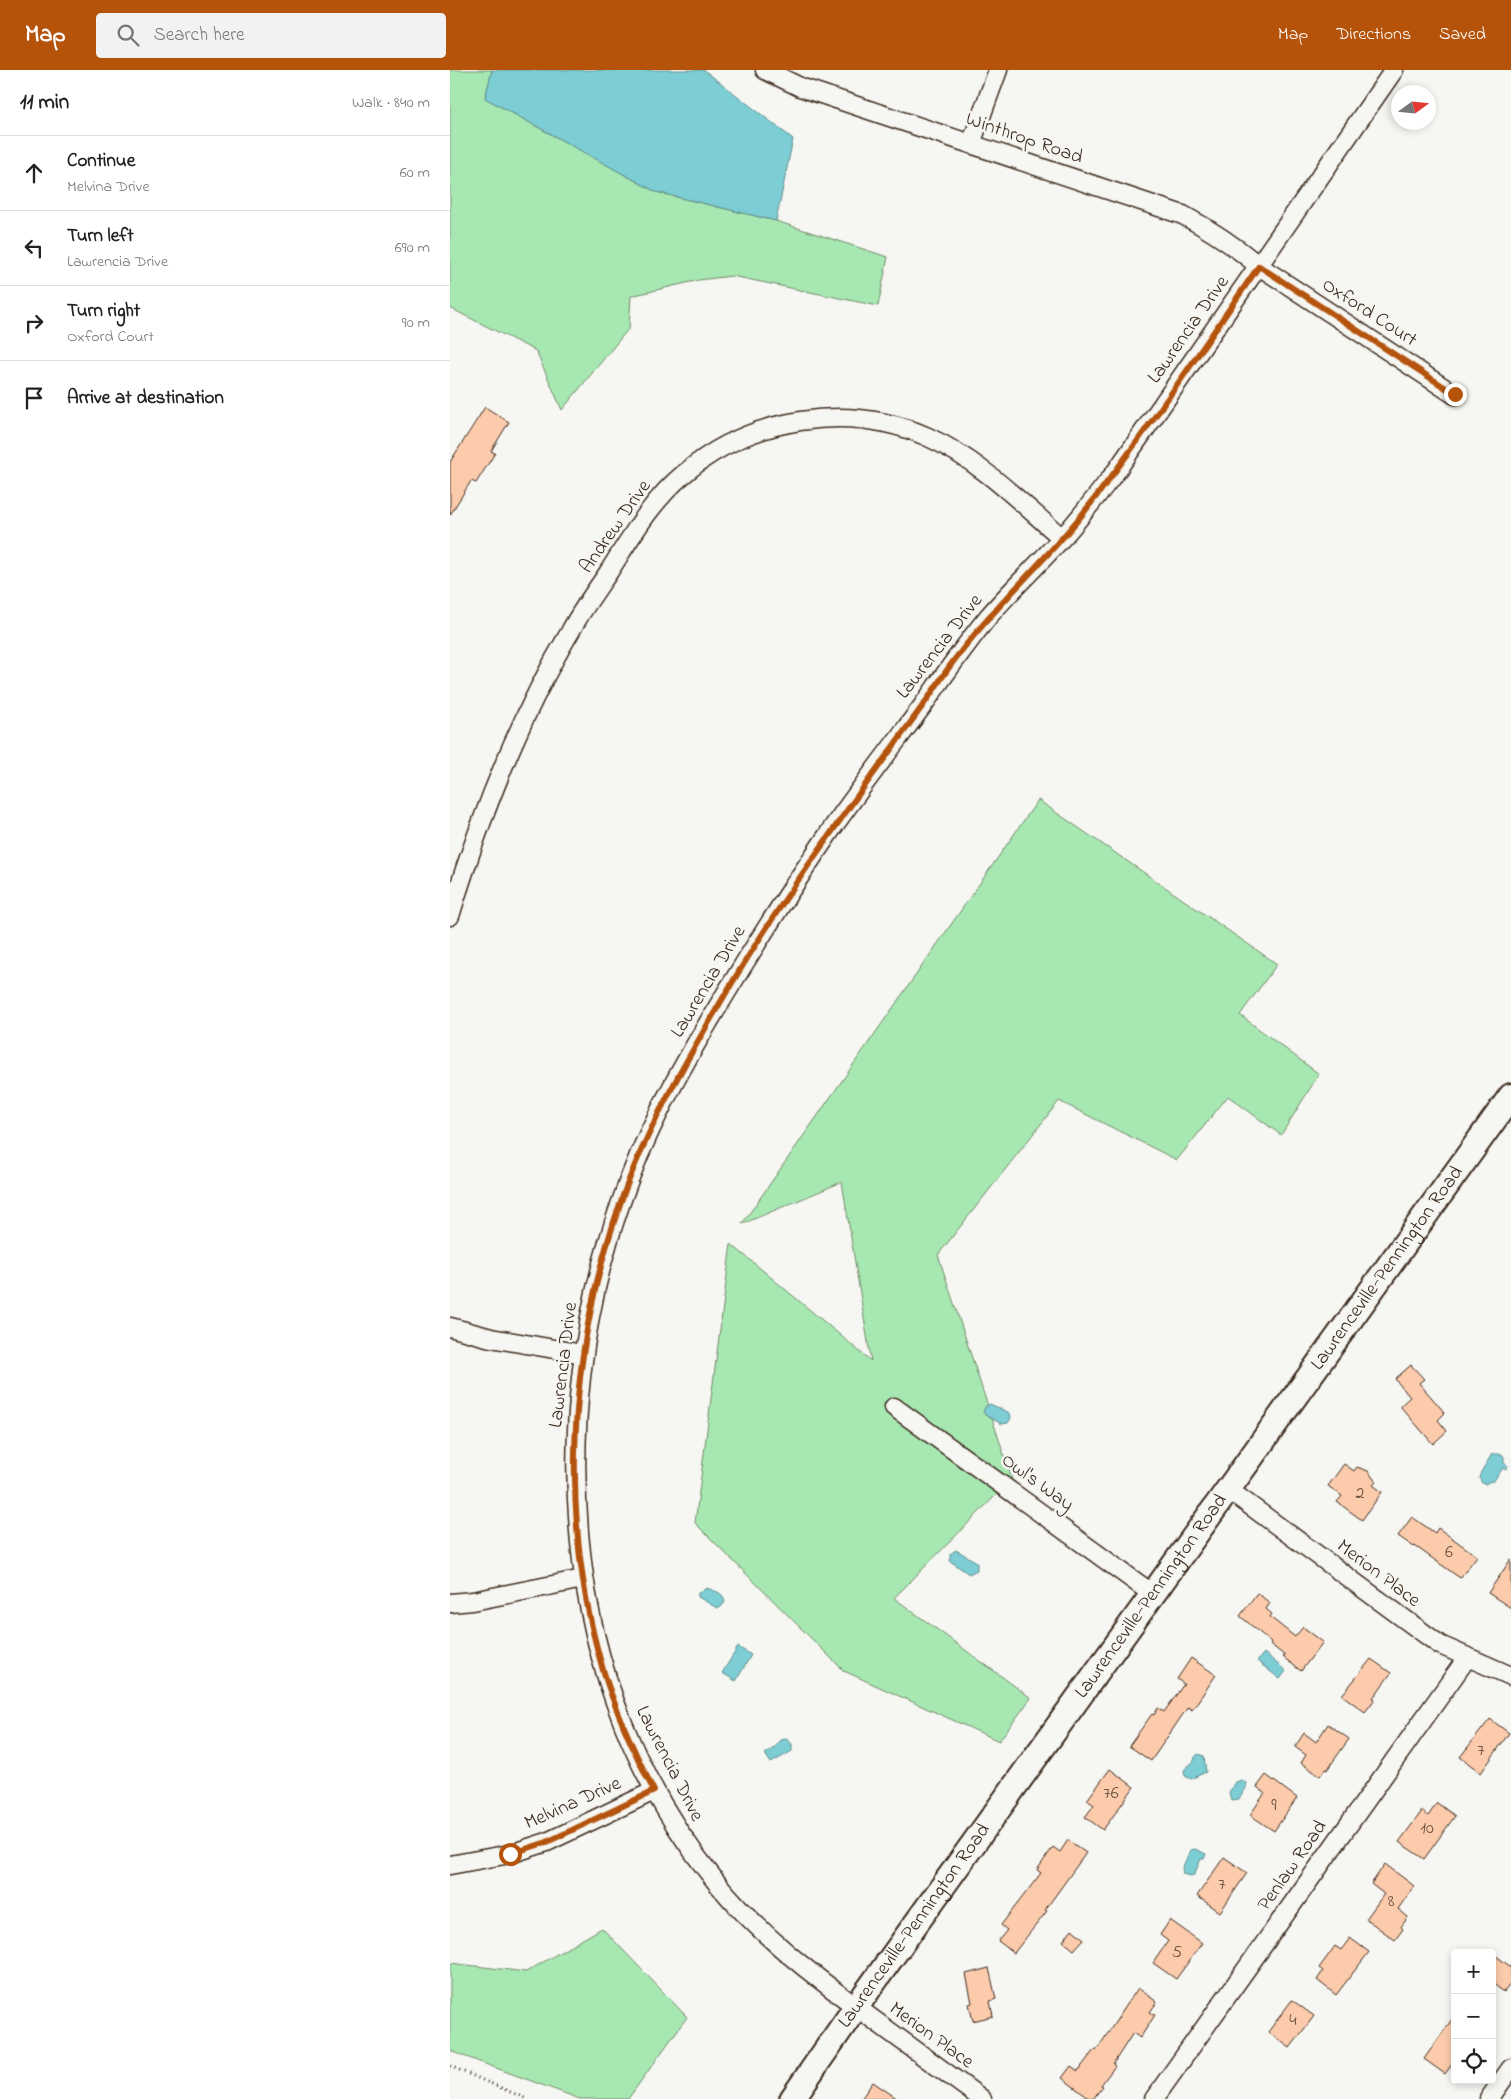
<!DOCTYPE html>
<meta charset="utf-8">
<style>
body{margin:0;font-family:"Indie Flower",sans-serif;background:#f2f2f2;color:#222}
.controls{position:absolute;right:15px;bottom:15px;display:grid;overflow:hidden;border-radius:5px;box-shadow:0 2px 8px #0003}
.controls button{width:45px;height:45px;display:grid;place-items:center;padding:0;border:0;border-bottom:1px solid #e0e0e0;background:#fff;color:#222;font:25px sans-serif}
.compass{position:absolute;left:941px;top:15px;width:45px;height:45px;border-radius:50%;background:#fff;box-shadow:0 2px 8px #0003;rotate:75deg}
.stop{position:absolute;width:15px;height:15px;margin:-11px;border:4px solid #b45309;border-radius:50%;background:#fff}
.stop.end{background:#b45309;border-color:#fff;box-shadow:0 1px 5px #0008}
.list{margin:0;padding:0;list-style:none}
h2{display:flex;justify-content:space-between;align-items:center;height:65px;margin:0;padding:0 20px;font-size:21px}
h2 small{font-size:16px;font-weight:400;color:#767676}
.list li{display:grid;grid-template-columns:32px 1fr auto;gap:15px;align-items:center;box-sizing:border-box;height:75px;padding:0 20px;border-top:1px solid #e0e0e0}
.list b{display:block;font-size:19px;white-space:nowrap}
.list p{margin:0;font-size:16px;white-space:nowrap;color:#767676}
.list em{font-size:16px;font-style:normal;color:#767676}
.icon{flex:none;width:28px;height:28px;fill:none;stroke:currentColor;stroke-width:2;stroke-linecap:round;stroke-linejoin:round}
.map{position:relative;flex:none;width:1061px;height:2029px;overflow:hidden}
header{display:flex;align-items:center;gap:30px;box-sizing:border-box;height:70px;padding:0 25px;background:#b45309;color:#fff}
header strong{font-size:24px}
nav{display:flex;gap:28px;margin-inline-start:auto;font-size:18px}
.search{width:350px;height:45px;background:#f2f2f2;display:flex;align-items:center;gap:12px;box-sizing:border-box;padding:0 18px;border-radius:5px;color:#767676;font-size:19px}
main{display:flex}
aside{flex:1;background:#fff}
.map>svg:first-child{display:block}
</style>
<header>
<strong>Map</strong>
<div class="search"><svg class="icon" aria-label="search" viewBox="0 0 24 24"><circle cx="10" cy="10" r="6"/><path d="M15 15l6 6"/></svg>Search here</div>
<nav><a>Map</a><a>Directions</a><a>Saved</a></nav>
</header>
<main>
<aside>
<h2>11 min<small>Walk · 840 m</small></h2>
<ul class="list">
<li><svg class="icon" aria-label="ahead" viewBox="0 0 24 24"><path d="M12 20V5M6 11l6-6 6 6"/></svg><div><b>Continue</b><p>Melvina Drive</p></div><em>60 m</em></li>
<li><svg class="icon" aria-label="left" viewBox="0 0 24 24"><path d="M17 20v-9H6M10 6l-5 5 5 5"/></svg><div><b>Turn left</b><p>Lawrencia Drive</p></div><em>690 m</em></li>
<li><svg class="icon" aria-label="right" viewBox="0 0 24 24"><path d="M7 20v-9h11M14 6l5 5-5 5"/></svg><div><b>Turn right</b><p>Oxford Court</p></div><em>90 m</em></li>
<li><svg class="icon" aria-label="arrive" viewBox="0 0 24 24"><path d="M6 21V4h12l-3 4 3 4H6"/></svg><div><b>Arrive at destination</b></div></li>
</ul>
</aside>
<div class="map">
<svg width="1061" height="2029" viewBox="0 0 1061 2029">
<rect width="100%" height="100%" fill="#f6f6f2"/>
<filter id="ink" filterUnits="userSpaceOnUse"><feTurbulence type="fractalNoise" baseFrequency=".02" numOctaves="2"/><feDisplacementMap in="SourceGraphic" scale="10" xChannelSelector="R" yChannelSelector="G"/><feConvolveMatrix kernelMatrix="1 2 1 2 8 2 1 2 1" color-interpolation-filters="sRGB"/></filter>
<g filter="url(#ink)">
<path fill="#a7e8b2" stroke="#718968" d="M0 0H42L35 28 206 122 326 151 438 187 428 236 282 206 249 210 181 226 179 258 112 340 86 281 0 238Z
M588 730 827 894 790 945 869 1004 831 1065 778 1026 727 1090 609 1031 488 1185 562 1409 444 1528 581 1628 549 1671 394 1601 245 1453 281 1174 421 1291 392 1112 292 1154Z
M152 1858 237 1947 178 2029H130L0 1981V1893L76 1902Z"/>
<path fill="#7ccdd4" stroke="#628c8b" d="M42 0H254L343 69 326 151 206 122 35 28Z
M540 1334 560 1343 561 1348 558 1353 552 1354 535 1345 533 1341 536 1336Z
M1042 1384H1052L1054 1387V1393L1058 1396 1056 1400 1053 1398 1043 1412 1041 1411 1035 1414 1032 1413 1029 1408 1031 1402Z
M506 1480 527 1492V1500L519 1504 500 1491V1484Z
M257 1518C264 1521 274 1522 275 1532L271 1537 267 1538 248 1527V1523Z
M288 1577 301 1585 286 1611 272 1603Z
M814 1583 836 1601 830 1609 807 1591Z
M336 1669 342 1674V1681L321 1693 315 1684 324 1678 331 1670Z
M748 1684 754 1686 756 1702 741 1709 735 1706 734 1700 744 1691 745 1687Z
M791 1710 796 1713V1718L789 1729 781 1730 779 1722 786 1712Z
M745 1779 756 1784 754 1789H751L744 1805 739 1806 733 1804 732 1799 740 1780Z"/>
<path fill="#fccbab" stroke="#3b2a1e" d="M35 337 59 352 41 381 45 383 26 413 21 411 0 445V392Z
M961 1295 974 1309 969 1313 995 1343 988 1350 997 1361 983 1374 950 1336 960 1327 945 1309Z
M894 1394 904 1401 907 1397 918 1401 926 1412 923 1415 932 1422 912 1450 887 1432 892 1426 878 1416Z
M962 1447 985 1463 988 1458 1027 1486 1010 1508 965 1476 964 1477 948 1466Z
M1061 1489V1538L1038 1523Z
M807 1523 820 1533 816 1539 822 1544 820 1547 845 1567 853 1557 873 1572 851 1601 833 1587 835 1586 820 1574 821 1572 790 1546Z
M741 1588 766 1605 742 1640 738 1637 701 1691 679 1676 702 1644 704 1645 708 1638 714 1642 734 1614 727 1609Z
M921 1589 941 1603 923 1628 925 1629 915 1642 892 1625Z
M1040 1649 1059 1663 1031 1703 1010 1687Z
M878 1654 899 1669 877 1700 875 1699 870 1706 851 1693 856 1685 845 1677 854 1663 866 1672Z
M660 1699 684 1717 653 1760 635 1747 644 1735 637 1730Z
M816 1705 847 1728 824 1761 800 1745 815 1723 807 1717Z
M987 1733 1005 1746 974 1789 949 1772 972 1741 978 1746Z
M618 1770 636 1783 595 1840 597 1841 564 1883 548 1871 557 1860 551 1855 591 1803 587 1800 603 1777 610 1782Z
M774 1787 797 1803 770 1842 747 1826Z
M935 1794 964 1816 948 1839 958 1847 951 1857 953 1859 945 1870 916 1849 934 1824 921 1814Z
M720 1850 752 1873 726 1909 703 1893 718 1871 710 1865Z
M622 1859 634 1869 624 1880 613 1871Z
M900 1868 919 1882 886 1925 867 1910 873 1901 869 1898 885 1876 891 1880Z
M1042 1883 1061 1897V1913L1054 1922 1042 1913Z
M539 1898 546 1929 540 1931 543 1946 523 1951 519 1934 522 1933 516 1904Z
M688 1918 707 1932 700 1942 705 1945 690 1968 683 1963 663 1994 665 1996 651 2015 653 2016 643 2029H640L612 2008 621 1996 628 2001 644 1980 646 1981Z
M842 1930 864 1946 840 1978 818 1962Z
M1005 1945V1990L995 2004 974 1989Z
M423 2012 448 2029H411Z"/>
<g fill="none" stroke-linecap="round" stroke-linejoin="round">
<g stroke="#3b2a1e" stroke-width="21">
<path id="street" d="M315 0 350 17 733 145C761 160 785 176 809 196L1005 325
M521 74 548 0
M0 846C30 748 67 651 120 562 131 541 145 522 158 503 181 467 202 430 235 403 300 347 399 332 478 367 529 390 570 432 612 468
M0 1257 41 1268 133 1284
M444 1337 704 1525
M779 1420 990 1575 1061 1606
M0 1533 23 1531 133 1509
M0 1795 60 1784 97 1772 204 1721
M532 2029C492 2000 453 1971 413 1942 360 1903 309 1864 267 1813 187 1715 142 1598 130 1473 119 1359 132 1243 170 1135 194 1063 231 998 270 933 305 875 342 817 381 760 411 717 443 676 474 634 495 604 515 575 538 547 561 520 588 495 612 468 631 447 649 423 667 400L944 0
M704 2029 1017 1588
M1039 2029 1061 1998"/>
</g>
<g stroke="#3b2a1e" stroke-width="28">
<g id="secondary">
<path id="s1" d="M342 2029 406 1937 1061 1026"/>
</g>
</g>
<path stroke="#3b2a1e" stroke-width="3" stroke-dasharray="1 4" stroke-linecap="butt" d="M0 1996 77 2029"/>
<use href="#street" stroke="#f6f6f2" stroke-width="18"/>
<use href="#secondary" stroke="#f6f6f2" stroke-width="24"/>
</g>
</g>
<g fill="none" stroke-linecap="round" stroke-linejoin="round" filter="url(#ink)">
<path stroke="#b45309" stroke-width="6" d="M60 1784 97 1772 204 1721C184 1682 166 1642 153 1600 109 1450 118 1282 170 1134 196 1059 236 991 276 923 336 822 405 729 474 634 486 617 496 600 509 584 546 535 592 494 631 446 694 366 751 280 809 196L1005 324"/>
</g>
<g text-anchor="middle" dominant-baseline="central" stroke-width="5" stroke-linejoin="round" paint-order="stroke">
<g font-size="18" fill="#6b5241">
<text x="910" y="1424">2</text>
<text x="999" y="1483">6</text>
<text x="1031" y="1681">7</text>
<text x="661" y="1724">76</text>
<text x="824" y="1736">9</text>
<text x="977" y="1759">10</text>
<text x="772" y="1815">7</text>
<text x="941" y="1832">8</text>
<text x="727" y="1883">5</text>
<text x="843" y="1951">4</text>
</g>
<g font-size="20" fill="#3b2a1e" stroke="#f6f6f2">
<text transform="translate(574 69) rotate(19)">Winthrop Road</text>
<text transform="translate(919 243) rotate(33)">Oxford Court</text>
<text transform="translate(739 260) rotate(-55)">Lawrencia Drive</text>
<text transform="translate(166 457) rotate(-55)">Andrew Drive</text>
<text transform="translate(490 577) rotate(-52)">Lawrencia Drive</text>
<text transform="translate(259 912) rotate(-59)">Lawrencia Drive</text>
<text stroke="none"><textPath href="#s1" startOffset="1022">Lawrenceville-Pennington Road</textPath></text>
<text transform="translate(114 1295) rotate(-83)">Lawrencia Drive</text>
<text transform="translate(587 1413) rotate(36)">Owl's Way</text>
<text transform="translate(928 1504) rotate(37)">Merion Place</text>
<text stroke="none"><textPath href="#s1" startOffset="618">Lawrenceville-Pennington Road</textPath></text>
<text transform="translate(219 1694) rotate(63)">Lawrencia Drive</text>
<text transform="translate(123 1734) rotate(-24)">Melvina Drive</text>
<text transform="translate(843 1796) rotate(-55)">Penlaw Road</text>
<text stroke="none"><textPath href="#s1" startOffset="212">Lawrenceville-Pennington Road</textPath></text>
<text transform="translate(481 1966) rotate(36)">Merion Place</text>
</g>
</g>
</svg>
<div class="controls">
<button>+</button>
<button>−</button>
<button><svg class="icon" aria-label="locate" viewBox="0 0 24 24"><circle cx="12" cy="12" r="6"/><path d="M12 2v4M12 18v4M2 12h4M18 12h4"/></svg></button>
</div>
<svg class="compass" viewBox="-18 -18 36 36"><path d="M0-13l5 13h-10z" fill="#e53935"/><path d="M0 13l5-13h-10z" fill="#767676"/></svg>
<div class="stop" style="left:60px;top:1784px"></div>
<div class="stop end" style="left:1005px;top:324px"></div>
</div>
</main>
